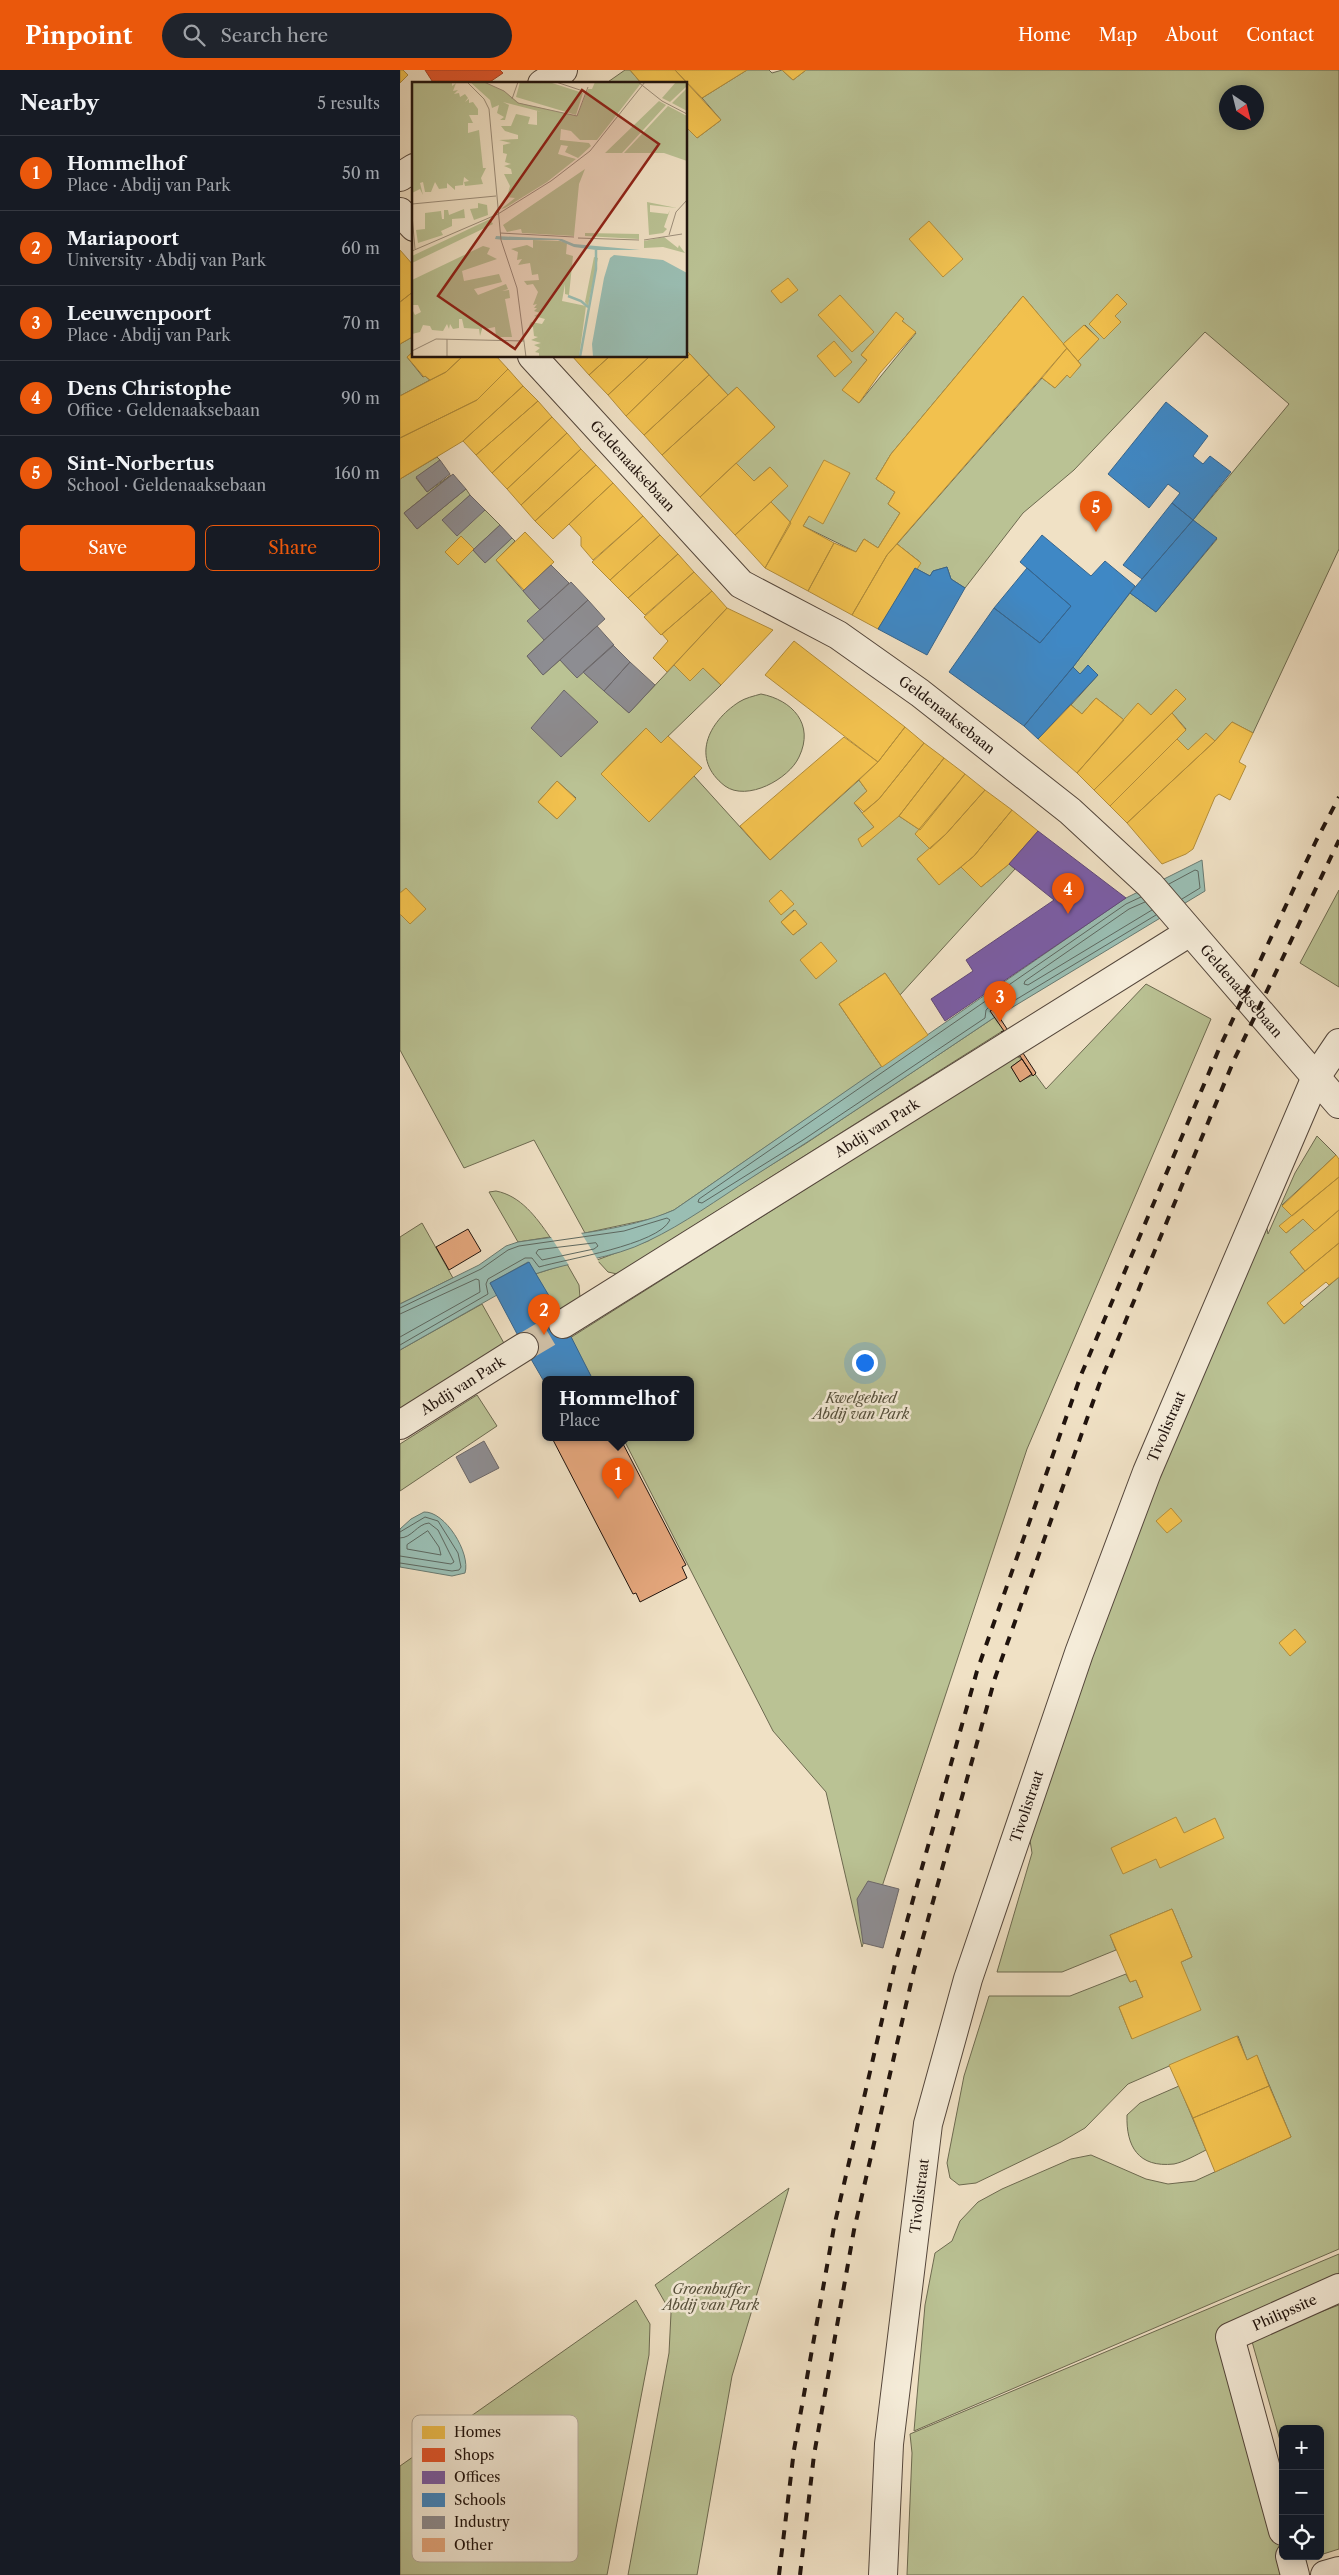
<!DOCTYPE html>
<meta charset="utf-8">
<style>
body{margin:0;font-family:"Libre Caslon Text",serif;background:#20242c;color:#f1f3f6}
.controls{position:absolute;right:15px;bottom:15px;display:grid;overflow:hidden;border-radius:8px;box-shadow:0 2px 12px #0003}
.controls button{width:45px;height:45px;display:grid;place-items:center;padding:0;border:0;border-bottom:1px solid #363941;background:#171b24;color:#f1f3f6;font:25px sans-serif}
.compass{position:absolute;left:819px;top:15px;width:45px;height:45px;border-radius:50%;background:#171b24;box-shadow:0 2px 12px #0003;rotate:145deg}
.you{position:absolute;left:464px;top:1292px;width:18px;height:18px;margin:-12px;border:4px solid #fff;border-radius:50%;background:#1a73e8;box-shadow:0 0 0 8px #1a73e833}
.badge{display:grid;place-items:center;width:32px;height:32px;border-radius:50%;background:#ea580c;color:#fff;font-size:16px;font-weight:700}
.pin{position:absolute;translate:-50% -41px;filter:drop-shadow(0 1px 2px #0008)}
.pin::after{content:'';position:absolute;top:26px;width:18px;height:15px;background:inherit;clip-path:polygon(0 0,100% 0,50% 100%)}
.popup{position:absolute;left:142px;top:1306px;width:152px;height:65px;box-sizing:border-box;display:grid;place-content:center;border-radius:8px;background:#171b24;filter:drop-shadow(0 1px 4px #0005);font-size:16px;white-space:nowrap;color:#9ea1a6}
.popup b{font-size:19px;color:#f1f3f6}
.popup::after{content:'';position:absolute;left:50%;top:100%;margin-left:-10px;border:10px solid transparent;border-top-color:#171b24}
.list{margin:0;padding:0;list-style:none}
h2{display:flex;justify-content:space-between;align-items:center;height:65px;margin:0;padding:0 20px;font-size:21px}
h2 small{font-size:16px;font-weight:400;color:#9ea1a6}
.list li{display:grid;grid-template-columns:32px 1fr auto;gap:15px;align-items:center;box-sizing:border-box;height:75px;padding:0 20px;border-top:1px solid #363941}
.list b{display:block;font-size:19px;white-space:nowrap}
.list p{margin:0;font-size:16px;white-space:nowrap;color:#9ea1a6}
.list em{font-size:16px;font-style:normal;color:#9ea1a6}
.actions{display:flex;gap:10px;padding:15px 20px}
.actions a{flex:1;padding:11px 0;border:1px solid #ea580c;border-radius:8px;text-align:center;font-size:18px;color:#ea580c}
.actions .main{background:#ea580c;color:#fff}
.icon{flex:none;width:28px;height:28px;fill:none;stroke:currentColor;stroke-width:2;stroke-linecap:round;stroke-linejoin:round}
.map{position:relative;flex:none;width:939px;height:2505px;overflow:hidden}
header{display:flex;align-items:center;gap:30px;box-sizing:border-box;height:70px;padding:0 25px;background:#ea580c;color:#fff}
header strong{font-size:24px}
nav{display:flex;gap:28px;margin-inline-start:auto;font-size:18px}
.search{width:350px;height:45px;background:#20242c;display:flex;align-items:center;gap:12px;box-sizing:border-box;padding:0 18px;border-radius:28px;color:#9ea1a6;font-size:19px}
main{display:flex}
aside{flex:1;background:#171b24}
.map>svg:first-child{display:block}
</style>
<header>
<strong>Pinpoint</strong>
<div class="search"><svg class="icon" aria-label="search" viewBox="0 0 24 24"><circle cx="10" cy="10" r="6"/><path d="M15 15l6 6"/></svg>Search here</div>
<nav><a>Home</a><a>Map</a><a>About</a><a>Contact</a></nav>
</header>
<main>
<aside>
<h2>Nearby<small>5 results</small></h2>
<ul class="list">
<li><span class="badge">1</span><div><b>Hommelhof</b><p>Place · Abdij van Park</p></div><em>50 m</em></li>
<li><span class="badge">2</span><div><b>Mariapoort</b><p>University · Abdij van Park</p></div><em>60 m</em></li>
<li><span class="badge">3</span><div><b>Leeuwenpoort</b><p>Place · Abdij van Park</p></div><em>70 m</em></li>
<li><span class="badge">4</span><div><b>Dens Christophe</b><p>Office · Geldenaaksebaan</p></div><em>90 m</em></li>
<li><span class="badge">5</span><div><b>Sint-Norbertus</b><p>School · Geldenaaksebaan</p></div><em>160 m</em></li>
</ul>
<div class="actions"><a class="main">Save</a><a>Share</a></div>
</aside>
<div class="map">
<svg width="939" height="2505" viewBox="0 0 939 2505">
<rect width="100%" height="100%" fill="#f0e1c5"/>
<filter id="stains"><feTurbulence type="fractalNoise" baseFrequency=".004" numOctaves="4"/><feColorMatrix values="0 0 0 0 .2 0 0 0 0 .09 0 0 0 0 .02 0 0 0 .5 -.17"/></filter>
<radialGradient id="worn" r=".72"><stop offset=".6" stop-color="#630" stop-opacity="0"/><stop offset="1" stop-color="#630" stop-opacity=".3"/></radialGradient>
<path fill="#bac294" stroke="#6d6a50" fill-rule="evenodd" d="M225 0H230L242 14H205Z
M347 0H369L372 3 382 0 393 10 406 0H939V479L853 663 832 652 815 671 806 664 788 680 777 669 786 659 772 643 785 629 776 619 751 645 724 650 696 628 682 644 671 635 698 605 688 596 680 604 673 597 730 523 756 542 817 469 793 450 889 334 805 262 674 400 623 443 565 518 551 509 547 497 533 501 530 506 515 498 520 492 497 474 642 308 655 318 667 305 670 307 681 295 678 291 699 269 685 255 663 274 623 226 491 384 476 409 495 422 488 434 500 443 478 478 464 469 456 482 403 456 409 446 450 403 391 453 371 432 387 416 370 397 354 411 336 393 375 357 337 317 328 325 286 280V57L297 68 321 50 302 28ZM826 22H856V52H826ZM496 243 504 249 502 251 516 263 459 333 443 320 467 290 461 285Z
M14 266V281L7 287 23 307 25 306 30 310 0 326V274Z
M37 387 40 390 16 408 27 422 51 405 4 443 17 459 66 419 70 425 43 450 85 440 100 455 74 479 61 466 45 482 57 494 73 480 85 493 112 468 115 471 96 490 140 540 144 570 127 586 143 605 160 590 177 608 183 602 229 643 274 595 290 611 303 598 321 615 261 673 246 658 201 704 249 751 294 706 370 790 459 710 467 721 454 733 474 757 459 769 499 746 520 760 515 764 530 779 517 789 539 814 561 797 581 817 609 794 615 799 500 925 485 903 439 934 482 997 274 1140 255 1148 185 1163 134 1070 64 1098 0 980V409ZM157 711 176 728 157 749 138 732ZM394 840 407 854 393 865 381 852Z
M361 624C392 630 415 654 399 687 389 709 347 732 325 716 290 689 308 652 339 632 345 628 354 626 361 624Z
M939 820V917L900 893Z
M746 914 811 949 627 1379 462 1877 426 1722 373 1661 223 1368H290V1310H193L170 1268 616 986 622 989 611 997 620 1011 635 1004 646 1019Z
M595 947 604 960 217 1204 208 1202 197 1190 248 1171 405 1074Z
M917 1066 936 1085 882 1135 892 1146 886 1163 903 1149 915 1161 890 1182 905 1201 868 1233 884 1254 939 1207V2179L514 2361 525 2235 535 2183 552 2171 560 2151 578 2132 602 2119 671 2089 691 2085 746 2109 768 2114 795 2111 891 2067 857 1986 847 1990 838 1966 728 2014 685 2058 661 2072 576 2113 559 2115 550 2108 547 2093 564 2006 589 1926H670L726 1904 730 1912 736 1910 743 1927 719 1937 732 1969 781 1892 792 1887 772 1839 710 1865 716 1880 662 1902H597L632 1783 629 1764 746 1434 866 1154 868 1164 895 1103Z
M96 1121C121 1126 136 1147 150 1167L118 1172 89 1122Z
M22 1153 53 1208 0 1234V1167Z
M167 1194 179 1215 180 1228 158 1241 135 1204Z
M82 1234 105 1275 0 1340V1280Z
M77 1325 97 1356 0 1421V1374Z
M779 2016 806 2080C796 2085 784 2092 774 2094 738 2098 726 2076 727 2045L740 2033Z
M389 2118 332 2306 297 2505H228L269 2283 271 2243 255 2215Z
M939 2184V2219L830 2268 887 2505H507L512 2383 510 2364Z
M236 2230 250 2254 249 2285 207 2505H0V2396Z
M939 2235V2479L920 2485V2359H883V2381L851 2268Z"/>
<path fill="#9abeb3" stroke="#697a71" d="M802 790 805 821 598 946 591 942 595 947C514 1001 434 1056 351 1108 318 1129 284 1154 248 1171 212 1189 172 1191 135 1204L128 1192 90 1213 97 1225 0 1280V1234L79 1195 106 1176 118 1172C171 1164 225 1161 274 1140L724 829Z
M24 1442C45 1441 71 1483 65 1503L52 1506 0 1497V1459L11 1449Z"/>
<path fill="#f0e1c5" d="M180 1161 199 1192 170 1197 149 1164Z"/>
<path fill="#f2c14e" stroke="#b38d3a" d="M0 0H3L8 5 0 13Z
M230 0H275L321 50 297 68 286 57V14H242Z
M275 0H347L302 28Z
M382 0H406L393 10Z
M529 151 563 189 543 207 509 169Z
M0 180 14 196V221L0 232Z
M388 208 398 220 381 233 371 221Z
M14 221V266L0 274V232Z
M717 224 727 234 715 246 721 252 704 269 689 254Z
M440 225 474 262 452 282 418 245Z
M623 226 667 278 487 485 452 545 408 521 434 473 456 482 464 469 478 478 500 443 488 434 495 422 476 409 491 384Z
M496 242 504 249 502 251 516 262 480 303 459 333 442 320 467 290 461 285Z
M684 255 699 269 678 291 663 274Z
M434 271 452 292 435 307 417 286Z
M667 278 681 295 670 308 667 305 655 318 642 308Z
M286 280 290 284 226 346 208 325 250 286H286Z
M14 281V286H63L46 302 30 310 25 306 24 307 7 287Z
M290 284 309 305 244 365 226 346Z
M63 286H96L108 299 77 330 0 368V326L46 302Z
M172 286H210L189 305Z
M210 286H250L208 325 189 305Z
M108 299 123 316 63 371 0 409V368L77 330Z
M309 305 328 325 262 385 244 365Z
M123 316 138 331 76 385 63 371Z
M337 317 375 357 300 427 262 385Z
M138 331 152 347 92 403 76 385Z
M152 347 167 363 107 419 92 403Z
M167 363 181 379 121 435 107 419Z
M181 379 196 395 135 451 121 435Z
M424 390 450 403 423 454 409 446 403 456 434 473 408 521 365 498Z
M336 393 354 411 370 397 388 416 335 465 300 427Z
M196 395 213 413 153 469 135 451Z
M213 413 243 446 193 490 181 476V467L169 454Z
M371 432 391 453 365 498 335 465Z
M243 446 260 465 210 510 192 492Z
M125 462 154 492 124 520 96 490Z
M260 465 278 484 228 528 210 510Z
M61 466 74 479 58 495 45 482Z
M497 474 521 493 478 559 452 545 487 485Z
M278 484 294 502 245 545 228 528Z
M294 502 312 521 261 565 244 547Z
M312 521 327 538 267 602 253 588 268 571 262 564Z
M327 538 373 560 321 615 303 598 290 611 274 595Z
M394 571 505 657 478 692 365 605Z
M776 619 786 629 694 720 677 703 738 633 751 645Z
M696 628 724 650 677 703 638 669 671 635 682 644Z
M772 643 786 660 710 736 694 720Z
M832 652 853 663 839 692 846 696 830 730 819 724 815 727 793 779 786 784 762 794 727 753 815 671Z
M505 657 524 673 479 729 464 742 454 733 467 721 459 710 478 692Z
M246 658 261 673 268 666 302 698 249 752 201 704Z
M806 663 815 671 727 753 710 736 777 669 788 680Z
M444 667 478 692 370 790 340 756Z
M524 673 544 688 499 746 462 777 458 769 474 757 462 743 479 729Z
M544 688 565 704 520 760 499 746Z
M565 704 585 720 546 764 530 779 515 764Z
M157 711 176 729 157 749 138 732Z
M585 720 612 740 574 786 539 815 517 789 546 764Z
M612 740 638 761 609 794 581 817 561 797 574 786Z
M6 818 26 839 10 854 0 844V823Z
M381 820 394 834 381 845 369 831Z
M395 840 407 854 393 865 381 852Z
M421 872 437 891 416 909 400 890Z
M485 903 528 965 482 997 439 934Z
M936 1085 939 1089V1107L892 1146 882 1136Z
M939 1107V1140L915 1161 903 1149 886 1163 879 1156Z
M939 1140V1173L905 1201 890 1182Z
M939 1173V1207L929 1215 926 1212 900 1233 904 1237 884 1254 867 1233Z
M771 1438 782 1451 767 1463 756 1451Z
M895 1559 906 1572 890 1586 879 1573Z
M776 1747 784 1763 815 1748 824 1768 760 1798 756 1789 723 1804 711 1778Z
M772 1839 792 1887 781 1892 801 1940 732 1969 719 1937 743 1927 736 1910 730 1912 710 1865Z
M837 1966 847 1990 857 1985 869 2016 793 2048 769 1995Z
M869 2016 891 2067 815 2102 793 2048Z"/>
<path fill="#e4572e" stroke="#a94324" d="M25 0H100L103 3 87 14H34Z"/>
<path fill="#7b5ea7" stroke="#604879" d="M638 761 726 828 545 951 531 929 573 901 566 890 654 830 609 794Z"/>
<path fill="#3f88c5" stroke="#36658e" d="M766 332 808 366 793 386 803 394 810 386 831 402 793 450 772 433 780 423 768 414 749 438 708 404Z
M772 433 793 450 742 509 723 495Z
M793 450 817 468 756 542 730 523Z
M642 465 691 506 705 491 735 516 673 597 624 656 549 602 594 538 640 573 671 536 620 492Z
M547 497 551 509 565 518 527 585 478 559 515 498 530 506 533 501Z
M627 498 671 536 640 573 594 538Z
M688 595 698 605 638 669 624 656 673 597 680 604Z
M129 1192 158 1241 193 1310H146V1315L124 1277 90 1213Z"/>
<path fill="#8d8d92" stroke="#6c686a" d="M40 390 50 404 27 422 16 407Z
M53 404 66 419 17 459 4 443Z
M70 425 85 440 57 466 42 450Z
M100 455 112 468 85 493 73 480Z
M151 495 169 513 140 540 123 521Z
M171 512 188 530 144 570 127 551Z
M188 530 205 549 143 605 127 586Z
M197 556 214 575 177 608 160 590Z
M213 575 230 592 204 621 183 602Z
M230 592 255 615 229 643 204 621Z
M164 620 198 652 161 687 131 658Z
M84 1371 99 1398 70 1413 56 1387Z
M468 1811 499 1819 483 1878 463 1873 457 1829Z"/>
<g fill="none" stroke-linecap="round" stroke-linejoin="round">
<path stroke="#5d6860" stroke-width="1" d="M769 814 795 800 798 801 800 818 782 829
M741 827 726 834 299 1129 298 1132 302 1133 403 1070 585 948 586 940 590 936 602 938 756 845
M745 832 729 839 625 911 624 914 628 915 752 840
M196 1173 198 1176 194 1179 142 1190 136 1183 138 1180Z
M0 1238 81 1199 108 1180 119 1176 224 1161 267 1148 270 1150C258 1175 166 1189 139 1197L132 1188H125L88 1209 86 1214 88 1224 0 1275
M0 1244 76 1209 79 1210 80 1222 0 1267
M28 1461 39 1477 41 1485 7 1479V1475Z
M0 1462 25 1447 38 1451 58 1483 61 1497 59 1500 52 1501 0 1493
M0 1468C12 1468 17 1454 29 1453L38 1460 54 1492 51 1494 0 1486"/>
</g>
<path fill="#e5a77d" stroke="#20130d" d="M594 939 609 962 603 965 601 962 604 961 590 941Z
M621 980 636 1003 633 1006 620 986H616Z
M622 989 632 1004 620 1012 611 997Z
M68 1159 81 1181 49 1200 36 1177Z
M152 1368H220L286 1495 282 1497 287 1508 240 1532 236 1523 233 1524Z"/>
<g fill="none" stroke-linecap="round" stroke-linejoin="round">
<path stroke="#d1c2a9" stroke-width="28" stroke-dasharray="28 14" stroke-linecap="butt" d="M124 1277 163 1254"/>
<g stroke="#54463b" stroke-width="30">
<g id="minor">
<path d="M142 14 163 0"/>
<path d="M0 107 14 98"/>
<path d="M0 142 14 157"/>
<path id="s1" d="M132 286 341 514 438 565 520 623 670 741 750 815 939 1034"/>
<path id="s2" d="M163 1254 790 862"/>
<path id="s3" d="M0 1355 124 1277"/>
<path id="s4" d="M883 2461 830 2267 939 2218"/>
<path d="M890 2486 895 2505"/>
<path id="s5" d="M483 2505 489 2374 528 2054 568 1909 679 1583 747 1402 916 1007 939 973"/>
<path d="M925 2505 939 2501"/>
</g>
</g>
<use href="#minor" stroke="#f5ecd9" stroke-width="28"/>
<path stroke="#20130d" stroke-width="4" stroke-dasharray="9 9" stroke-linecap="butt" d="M379 2505 394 2380 434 2157 495 1894 577 1601 681 1305 819 979 916 771 939 727
M400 2505 414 2385 454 2160 514 1900 595 1608 699 1315 834 990 939 770"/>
</g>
<g text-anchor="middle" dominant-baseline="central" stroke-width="5" stroke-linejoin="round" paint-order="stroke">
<g font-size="14" fill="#20130d" stroke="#f5ecd9">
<text stroke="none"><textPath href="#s1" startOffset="149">Geldenaaksebaan</textPath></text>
<text stroke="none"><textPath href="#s1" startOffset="554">Geldenaaksebaan</textPath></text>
<text stroke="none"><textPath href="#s1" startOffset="959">Geldenaaksebaan</textPath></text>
<text stroke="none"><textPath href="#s2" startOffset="370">Abdij van Park</textPath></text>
<text stroke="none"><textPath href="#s3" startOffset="74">Abdij van Park</textPath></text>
<text stroke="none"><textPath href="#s5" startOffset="1191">Tivolistraat</textPath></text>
<text stroke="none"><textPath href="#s5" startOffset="786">Tivolistraat</textPath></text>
<text stroke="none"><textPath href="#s5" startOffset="381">Tivolistraat</textPath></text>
<text stroke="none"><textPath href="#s4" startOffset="261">Philipssite</textPath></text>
</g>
<g font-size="14" font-style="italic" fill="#56503c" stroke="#f5ecd9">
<text x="461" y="1328">Kwelgebied<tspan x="461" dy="16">Abdij van Park</tspan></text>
<text x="311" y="2219">Groenbuffer<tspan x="311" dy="16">Abdij van Park</tspan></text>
</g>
</g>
<g transform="translate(12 12)">
<rect width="275" height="275" fill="#f0e1c5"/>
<path d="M0 0H40V4L44 1 41 9 46 8 42 12 47 11 48 15 53 12 56 16 53 20 57 17V21L61 20 66 27V33H57L61 41H56V51L67 48 71 86H74L69 96 71 102 53 104 52 100 57 99 52 95 51 103 43 104V108L35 101V106L27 107 23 100 19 110H13L11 100 8 101 11 113 8 107 0 111ZM58 0H72L92 9 107 21 165 34 176 7H180L183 0H230L185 58H168L159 49 149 47 148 58 177 61 179 64 166 76 153 70 156 64 149 63 146 72 164 77 135 100 93 126 89 127 103 116 95 115 98 104 92 92H100L99 87 92 84 99 82 93 80 95 72 91 71V63L99 61 87 58 106 57V53L93 49 89 44H99L104 32 118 35 116 42 125 43V29L130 30 91 20 97 23 93 38H88L92 35 85 31 87 23 80 26 78 18ZM108 0H137L171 11 164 33 104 15ZM264 0H275V4L258 20 250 16ZM275 6V29L260 21ZM247 19 254 23 210 71H193ZM256 24 275 34V79L252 71H212ZM173 87 167 102 162 154 110 151 109 147 95 150 91 143ZM235 120 265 126 238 123V130L256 132 258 128 252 145 255 147 251 151 237 153ZM66 121 75 123 76 133 62 138 58 127 66 126ZM52 127 53 136 40 137V144L29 149 31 153 6 161 4 148 13 147V131L29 129 30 137H32V128H36L37 133ZM78 137 81 142 0 181V174ZM173 151 227 152V157L173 154ZM252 155 266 166 267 163 273 171 251 165 232 166V159ZM121 158 148 159 155 161 154 172 161 174 157 213 153 212V202L150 219 174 224 167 275H127V271L123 270 128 266 122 263 129 261 119 258 126 255 122 254 121 245 117 244 119 240 130 242 133 237 122 234 128 231 122 229 125 226H122L125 222 121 223 126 210 121 202 115 203 112 199 127 198 126 192 120 193 118 181 106 183 110 177 105 178 106 170 99 167 115 163 121 166ZM71 164 78 166 75 172 85 177 50 189 52 199 87 192 90 200 62 207 66 213 94 202 96 207 90 209 97 208 98 216 93 217 100 255H84L83 245 73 247 71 244 68 254 67 247 52 246 50 237H47V246L41 247 38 242 37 247 35 242 31 249 20 248 18 244 11 243 8 250 0 252V227L3 233 9 230 6 223H0V198ZM182 175 186 176 176 224 173 220Z" fill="#bac294"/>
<path d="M84 154 150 157 162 162 228 168H184L162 165 146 158H92L83 157ZM202 173 251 178 275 191V274L181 275 180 262 192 196 198 176Z" fill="#9abeb3"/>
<path fill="none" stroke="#9abeb3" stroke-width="2.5" d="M156 214 169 219 176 225M168 275 184 187V168"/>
<path fill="none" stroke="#9d8f7b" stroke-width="1" d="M55 0 72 17 77 27 89 158 105 206 114 275M72 0 92 9 106 21 165 34 176 5M144 0 174 10M226 0 250 19 275 32M100 17 106 0M0 122 84 114M0 133 3 167M88 151 162 155M257 153 264 130 275 118M166 156 227 158M232 158 270 152M0 169 86 132 139 99 178 69 233 0M0 269 24 257 112 259M35 275V257"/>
<path fill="#8f2418" fill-opacity="0.15" stroke="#8f2418" stroke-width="2.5" d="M170 8 247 62 103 267 26 214Z"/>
<rect width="275" height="275" fill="none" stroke="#20130d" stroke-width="2.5"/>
</g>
<rect x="12" y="2345" width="166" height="147" rx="8" fill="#f5ecd9" stroke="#b5ab9c" stroke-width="1"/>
<rect x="22" y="2356" width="23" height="13" fill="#f2c14e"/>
<rect x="22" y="2378" width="23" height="14" fill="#e4572e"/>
<rect x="22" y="2401" width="23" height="13" fill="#7b5ea7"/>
<rect x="22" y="2423" width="23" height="14" fill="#3f88c5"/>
<rect x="22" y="2446" width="23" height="13" fill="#8d8d92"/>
<rect x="22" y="2468" width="23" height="14" fill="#e5a77d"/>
<g font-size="14" fill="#20130d">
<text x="54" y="2367">Homes</text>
<text x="54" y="2390">Shops</text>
<text x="54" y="2412">Offices</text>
<text x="54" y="2435">Schools</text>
<text x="54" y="2457">Industry</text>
<text x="54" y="2480">Other</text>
</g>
<rect width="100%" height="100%" filter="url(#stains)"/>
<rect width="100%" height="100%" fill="url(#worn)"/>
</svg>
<div class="controls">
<button>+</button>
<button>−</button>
<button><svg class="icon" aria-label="locate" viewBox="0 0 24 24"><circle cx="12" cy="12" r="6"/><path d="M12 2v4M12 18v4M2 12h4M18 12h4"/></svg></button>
</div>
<svg class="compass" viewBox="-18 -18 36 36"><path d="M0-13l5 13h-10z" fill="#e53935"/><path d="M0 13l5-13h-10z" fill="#9ea1a6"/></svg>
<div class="you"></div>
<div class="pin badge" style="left:218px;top:1429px">1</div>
<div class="popup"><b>Hommelhof</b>Place</div>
<div class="pin badge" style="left:144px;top:1265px">2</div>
<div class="pin badge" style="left:600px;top:952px">3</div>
<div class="pin badge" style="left:668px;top:844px">4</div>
<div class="pin badge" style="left:696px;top:462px">5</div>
</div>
</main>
